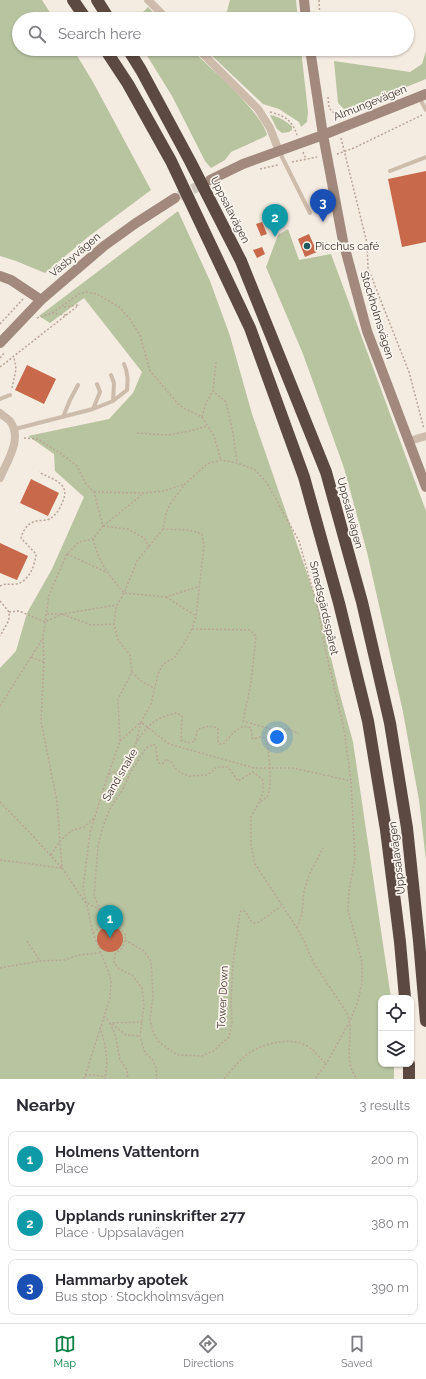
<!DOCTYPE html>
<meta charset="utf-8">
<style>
body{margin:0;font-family:Raleway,sans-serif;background:#f2f2f3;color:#2b2b33}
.controls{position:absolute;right:12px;bottom:12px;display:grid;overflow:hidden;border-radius:8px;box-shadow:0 1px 3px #0004}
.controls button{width:36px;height:36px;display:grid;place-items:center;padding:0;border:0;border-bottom:1px solid #e1e1e2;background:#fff;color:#2b2b33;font:20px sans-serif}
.you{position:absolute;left:277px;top:737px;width:14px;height:14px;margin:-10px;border:3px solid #fff;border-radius:50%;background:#1a73e8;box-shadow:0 0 0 6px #1a73e833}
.badge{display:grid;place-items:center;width:26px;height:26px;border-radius:50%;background:#0b8043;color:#fff;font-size:13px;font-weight:700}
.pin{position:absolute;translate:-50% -33px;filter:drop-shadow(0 1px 2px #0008)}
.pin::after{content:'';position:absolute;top:21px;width:14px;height:12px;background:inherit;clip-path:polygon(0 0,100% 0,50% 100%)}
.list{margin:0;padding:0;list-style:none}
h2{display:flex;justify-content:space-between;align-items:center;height:52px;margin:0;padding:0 16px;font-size:17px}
h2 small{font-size:13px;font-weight:400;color:#7c7c81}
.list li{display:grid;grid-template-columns:26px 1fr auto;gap:12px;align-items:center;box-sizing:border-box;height:56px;margin:0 8px 8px;padding:0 8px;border:1px solid #e1e1e2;border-radius:8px}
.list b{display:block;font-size:15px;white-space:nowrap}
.list p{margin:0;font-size:13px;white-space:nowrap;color:#7c7c81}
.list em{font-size:13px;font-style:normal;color:#7c7c81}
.icon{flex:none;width:22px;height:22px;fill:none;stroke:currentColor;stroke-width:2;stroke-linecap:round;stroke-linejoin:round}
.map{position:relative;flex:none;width:426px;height:1079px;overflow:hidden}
.search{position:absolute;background:#fff;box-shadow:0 1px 3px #0004;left:12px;right:12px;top:12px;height:44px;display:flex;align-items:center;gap:10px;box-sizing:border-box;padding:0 14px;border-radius:22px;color:#7c7c81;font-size:15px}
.sheet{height:244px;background:#fff}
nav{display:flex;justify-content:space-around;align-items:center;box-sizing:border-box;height:56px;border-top:1px solid #e1e1e2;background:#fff;font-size:11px;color:#7c7c81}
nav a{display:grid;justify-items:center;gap:2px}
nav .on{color:#0b8043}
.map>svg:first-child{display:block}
</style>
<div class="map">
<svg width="426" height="1079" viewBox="0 0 426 1079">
<rect width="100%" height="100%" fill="#f4ebe1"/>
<path fill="#b8c4a0" d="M0 0H42L54 19H19V49H73L93 82 151 190 88 237 45 273 16 261 0 256Z
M230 0H296L298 19H225Z
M148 7 160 19H136Z
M143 49H191C209 67 262 112 267 135L264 137 231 152 225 160 211 168 205 161 172 96Z
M208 49H301L308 112 307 122 301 127 299 122 279 109 263 104 207 51Z
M426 51V79L346 111 338 103 334 61 410 72 422 64Z
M270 115C278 116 285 121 292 126V130L289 132 282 133 277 129Z
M178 211 210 281 230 336 252 414 319 608 339 691 353 742 391 998H381V1064H394V1079H0V668L16 651 27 613 52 569 84 497 55 471 54 454 28 436 109 419 133 393 142 372 84 298 50 323 39 316Z
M288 229 299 260 331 254 426 511V860L419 800 403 712 367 552 344 468 303 354 266 267 278 235Z"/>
<path fill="#c8694b" d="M426 171V242L402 247 388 179Z
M262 222 267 234 261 236 256 224Z
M309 234 317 252 305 257 298 239Z
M262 247 265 254 257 258 253 250Z
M27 365 56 379 44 404 15 390Z
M31 479 59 493 48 516 20 503Z
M0 543 28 556 17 580 0 573Z
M97 939a13 13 0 1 1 26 0a13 13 0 1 1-26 0Z"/>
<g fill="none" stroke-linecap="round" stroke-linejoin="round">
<path stroke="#cfc6bd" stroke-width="10" stroke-dasharray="10 5" stroke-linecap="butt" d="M179 196 207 182"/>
<path stroke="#b9a596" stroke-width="1.5" stroke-dasharray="2 2" stroke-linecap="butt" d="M319 0 320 19
M328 97 329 108 335 114 337 120
M270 112C285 116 292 120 297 135
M341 138 367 243 368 268 409 372 424 429
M303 152 306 159
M337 154 354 148 422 115
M292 162 317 157
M260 169 278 165
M64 307 78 305
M52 313 66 315
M37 318 52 313 79 294 86 292 97 294 119 307 129 318 140 335 150 371 180 406 202 417 214 436 221 460
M0 324 23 299
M0 358 5 352
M216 362 213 391 226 402 233 433 237 463
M0 367 79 305
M12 388 16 369 14 357
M202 417 206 403 213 391
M137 433 167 435 190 431 207 426
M24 438 38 439 60 453 77 466 86 484 94 492 103 526 93 539 79 542 67 554 49 595 43 638 44 662 41 721 57 802 62 868 85 902 101 910 126 935 123 947 115 954 114 962 119 969 132 975 142 988 144 1005 140 1036 145 1053 152 1059 156 1067 157 1079
M94 492 144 493 164 491 185 484
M103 526 128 529 144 538 149 547
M103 526 143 494
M93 539C100 564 107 573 124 593L166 597 200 586
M67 554 106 572
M0 586C5 583 10 585 16 584 29 582 35 565 36 554L21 538C23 530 28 523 36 521 41 520 47 521 51 518 57 514 60 508 62 503 72 483 53 480 39 472
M166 597 196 616
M0 601 9 612V620L0 636
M9 612 19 611 45 622 62 614 117 605
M47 614H62L91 625 114 624
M192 629 250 630 256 636 251 683 243 721 281 732 287 728 299 734
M31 657 44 662
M132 672 141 681 154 688
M0 706 43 638
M120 741 141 722 151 704 158 674 163 664 174 658 182 647 192 629 196 616 204 546 202 534 189 530 163 529
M137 741C149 724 156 717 177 713L182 716 181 740C186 743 189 743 195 741L197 730C204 727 210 725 218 728V742L220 744H223C231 736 240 722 251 728L252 738 255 739C259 736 262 737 266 739 269 749 273 789 267 797 265 799 261 801 259 803
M109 774 126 767 128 758 136 743 141 722 169 744 254 768H293L351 781
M0 802 31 834 62 868
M51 855 60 841 71 831 84 827 94 818
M0 860 62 868
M100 910 94 896 98 846 101 833 109 810 123 789 131 771 146 748 153 744 156 746 157 759 160 764 164 763 166 759 171 762 175 768 181 773 189 776 207 775 217 767H228L238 781 253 772 263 780V791L259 803 251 816V846L255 864 297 928 304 941 313 962 347 1013C356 1036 341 1057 357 1079
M297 928 302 914 304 891 309 875 323 848
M93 933 103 925 106 916
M125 940 144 951 151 961 153 995 150 1020 154 1034 159 1042 177 1055 202 1056 213 1051 229 1037 232 1023 231 1001 233 964 240 912 243 910C248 913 248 920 254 923L259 922 281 906
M27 941 40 961
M0 968 40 961 64 960 79 955 100 953
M104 1016 110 1023 142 1022
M110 1023 115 1034 120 1060 127 1070 128 1079
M112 1024 126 1035 140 1036
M100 1027 105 1045 107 1061 105 1079
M85 1076 94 1075 105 1077
M84 1079 110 998 111 981 107 968 93 933 83 888 90 833 105 784 120 741 118 699 132 672 130 655 118 640 114 624 116 607 124 593 137 561 163 529 166 514 170 504 185 484 207 464 221 460 237 463 254 469 267 483 299 541 318 609 325 648 344 729 351 781 355 859 349 890 348 910 362 962V982L358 1001 350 1021 326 1064 315 1079
M224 1079C230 1072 237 1063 245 1056 258 1045 286 1037 303 1044 313 1048 319 1057 326 1064"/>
<path stroke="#cdbbac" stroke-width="4" d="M209 19 210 16
M419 97 426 110
M279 151 310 213
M390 171 426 157
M111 375 114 383 113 401
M0 399 10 395
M93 409 100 392 97 384
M63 417 70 400 78 385
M15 429 93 409 113 401 127 390C128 380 128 373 124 364"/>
<path stroke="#cdbbac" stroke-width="8" d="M148 0 167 19
M198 49 258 109 270 128 279 151
M0 413C3 416 7 418 10 421 23 439 7 461 0 478
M409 441 426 436"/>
<path stroke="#a18a7d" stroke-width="10" d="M304 0 306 19
M310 49 323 135 343 241 367 331 426 487
M210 180 243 164 323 135 426 94
M0 276 11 280 41 300
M0 343 41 300 104 246 136 223 175 198"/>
<path stroke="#5c4a42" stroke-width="12" d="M73 0 86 19
M97 0 109 19
M105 49 128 84 171 161 250 328 304 477 339 603 368 721 386 830 400 942 405 998
M128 49 141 70 190 161 241 261 326 472 362 602 390 723 407 828 419 941 426 1021
M409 1064V1079"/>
</g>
<circle fill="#1f5a5e" stroke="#fbf5ee" stroke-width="1.5" cx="307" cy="246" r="4"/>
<g text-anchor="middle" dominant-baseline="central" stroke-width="3.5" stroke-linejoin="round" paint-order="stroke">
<g font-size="11" fill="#3b302b" stroke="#fbf5ee">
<text transform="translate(370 103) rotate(-22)">Almungevägen</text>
<text transform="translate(230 210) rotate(63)">Uppsalavägen</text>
<text transform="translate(75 255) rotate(-40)">Väsbyvägen</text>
<text transform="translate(377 315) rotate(73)">Stockholmsvägen</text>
<text transform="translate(350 513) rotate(75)">Uppsalavägen</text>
<text transform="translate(324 608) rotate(77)">Smedsgärdsspåret</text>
<text transform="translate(120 775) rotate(-60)">Sand snake</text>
<text transform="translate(397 858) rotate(-97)">Uppsalavägen</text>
<text transform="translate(223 997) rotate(-87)">Tower Down</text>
</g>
<g font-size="11" fill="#3b302b" stroke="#fbf5ee" text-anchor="start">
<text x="315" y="246">Picchus café</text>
</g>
</g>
</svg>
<div class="controls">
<button><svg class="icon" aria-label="locate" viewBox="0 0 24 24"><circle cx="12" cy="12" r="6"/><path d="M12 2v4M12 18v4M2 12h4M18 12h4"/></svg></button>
<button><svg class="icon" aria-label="layers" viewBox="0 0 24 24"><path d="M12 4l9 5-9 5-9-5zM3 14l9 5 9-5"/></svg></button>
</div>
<div class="you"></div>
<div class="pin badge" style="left:110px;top:938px;background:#0f9aa8">1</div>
<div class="pin badge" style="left:275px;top:237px;background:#0f9aa8">2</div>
<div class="pin badge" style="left:323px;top:222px;background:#1a4fb4">3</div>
<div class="search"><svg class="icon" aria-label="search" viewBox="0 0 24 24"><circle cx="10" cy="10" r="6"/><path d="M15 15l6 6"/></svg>Search here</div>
</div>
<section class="sheet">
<h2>Nearby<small>3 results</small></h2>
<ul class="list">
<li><span class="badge" style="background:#0f9aa8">1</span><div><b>Holmens Vattentorn</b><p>Place</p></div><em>200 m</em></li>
<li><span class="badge" style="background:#0f9aa8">2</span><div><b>Upplands runinskrifter 277</b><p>Place · Uppsalavägen</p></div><em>380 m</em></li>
<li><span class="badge" style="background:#1a4fb4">3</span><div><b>Hammarby apotek</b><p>Bus stop · Stockholmsvägen</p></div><em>390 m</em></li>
</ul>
</section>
<nav>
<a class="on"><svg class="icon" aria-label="map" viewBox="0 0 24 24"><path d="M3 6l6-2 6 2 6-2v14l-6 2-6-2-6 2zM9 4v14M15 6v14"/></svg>Map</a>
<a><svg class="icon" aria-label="directions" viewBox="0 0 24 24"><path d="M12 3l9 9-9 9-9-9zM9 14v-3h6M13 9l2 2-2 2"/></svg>Directions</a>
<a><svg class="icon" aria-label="saved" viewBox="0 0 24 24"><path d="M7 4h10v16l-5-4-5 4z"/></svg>Saved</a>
</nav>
